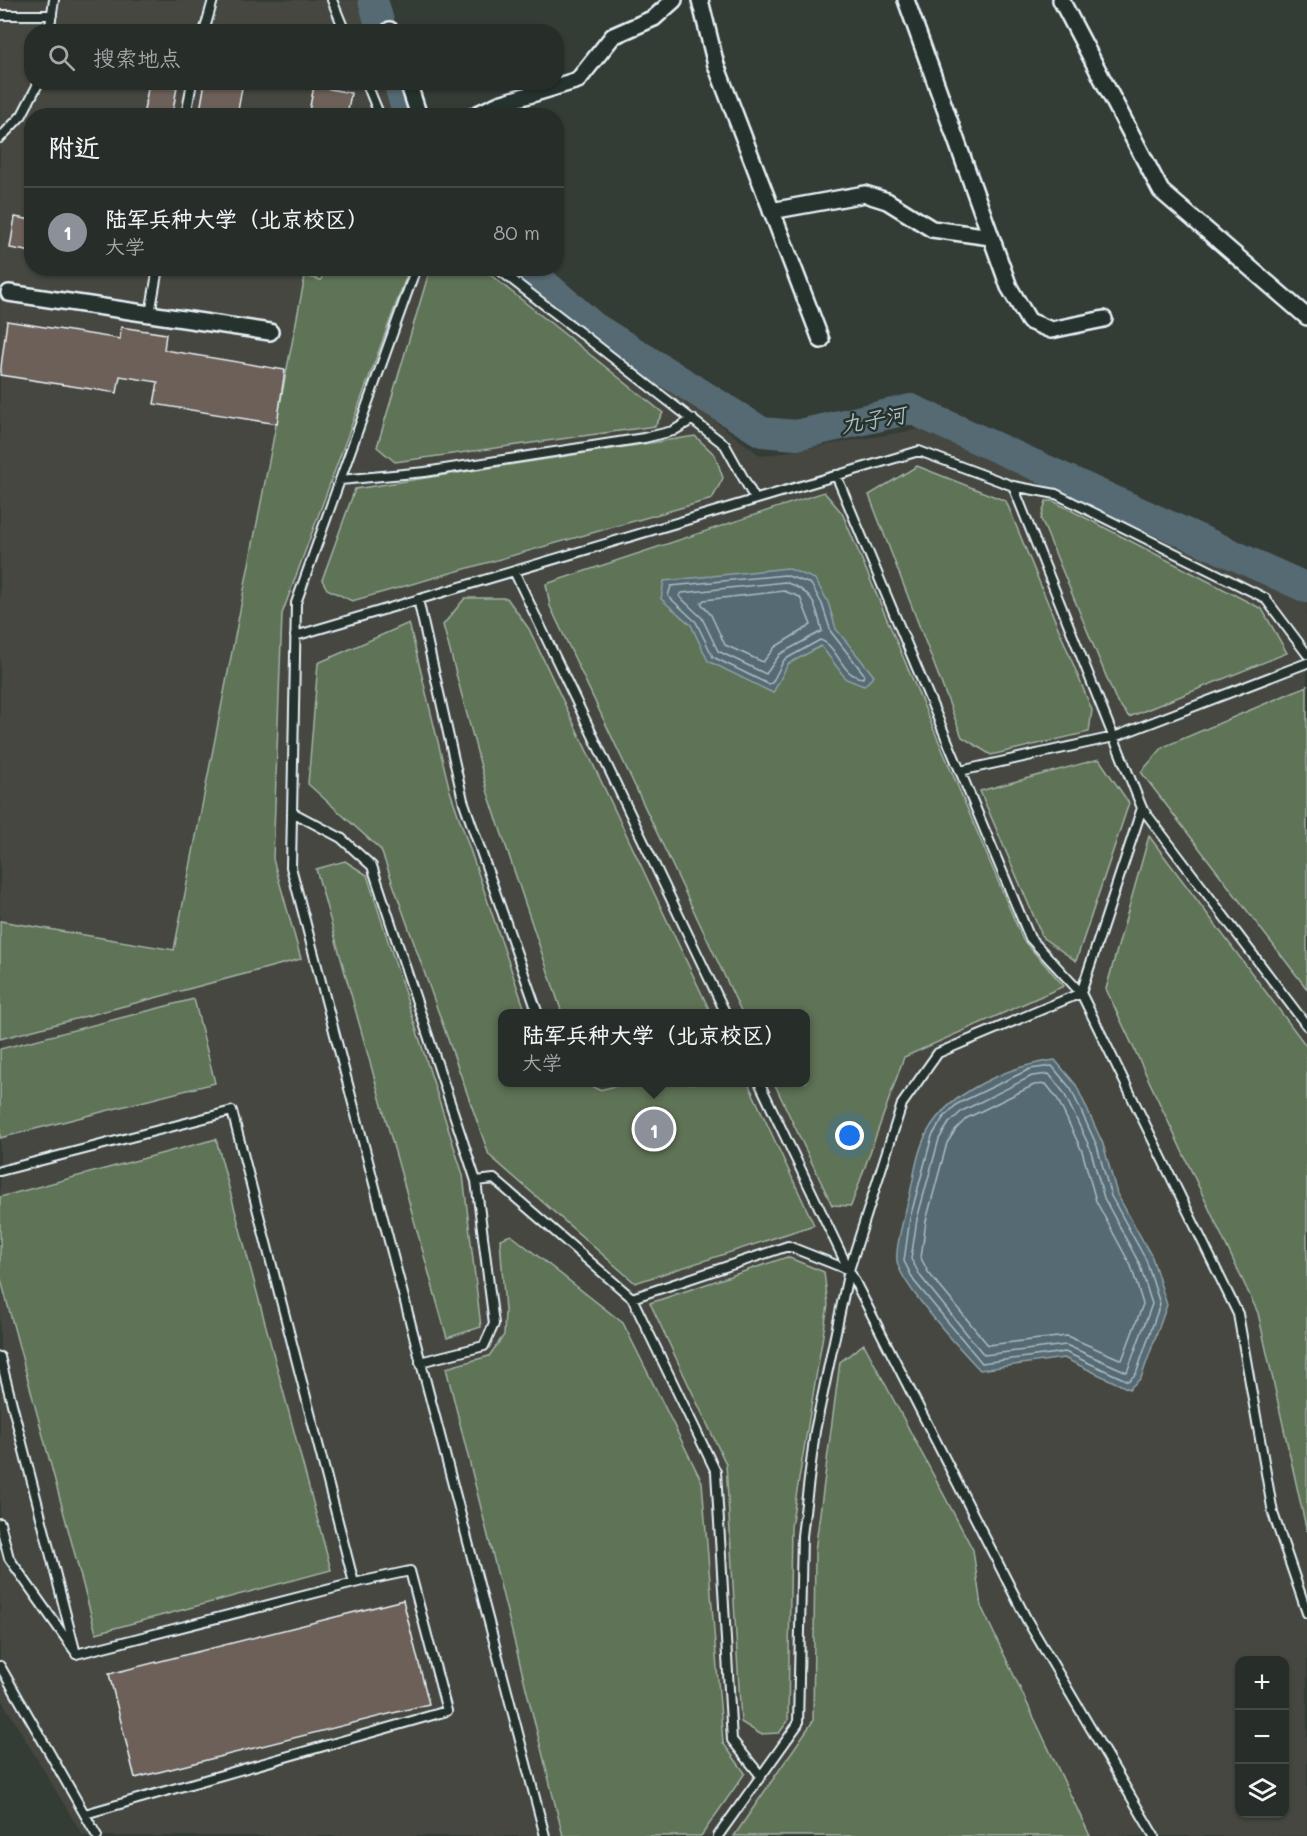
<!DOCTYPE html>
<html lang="zh">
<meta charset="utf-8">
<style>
body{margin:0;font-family:Mali,"LXGW WenKai TC",sans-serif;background:#333934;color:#f1f3f6}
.controls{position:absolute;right:18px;bottom:18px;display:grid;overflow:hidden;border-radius:12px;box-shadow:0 2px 4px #0004}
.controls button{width:54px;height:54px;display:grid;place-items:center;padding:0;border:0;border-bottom:2px solid #434945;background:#272d28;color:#f1f3f6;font:30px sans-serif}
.you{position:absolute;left:850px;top:1136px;width:21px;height:21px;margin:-15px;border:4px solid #fff;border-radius:50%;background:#1a73e8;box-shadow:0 0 0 9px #1a73e833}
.badge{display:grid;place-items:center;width:39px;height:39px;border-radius:50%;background:#8c9099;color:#fff;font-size:20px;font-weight:700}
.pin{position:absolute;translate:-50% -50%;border:3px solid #fff;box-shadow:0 2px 6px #0006}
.popup{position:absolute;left:498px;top:1009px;width:312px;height:78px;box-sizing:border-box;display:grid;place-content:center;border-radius:12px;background:#272d28;filter:drop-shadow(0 2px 4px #0005);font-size:20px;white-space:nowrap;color:#a4a8a8}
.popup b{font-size:22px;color:#f1f3f6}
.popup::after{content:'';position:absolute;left:50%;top:100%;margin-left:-12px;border:12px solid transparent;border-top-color:#272d28}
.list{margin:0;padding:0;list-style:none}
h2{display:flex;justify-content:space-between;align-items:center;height:78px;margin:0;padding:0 24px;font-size:26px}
h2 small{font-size:20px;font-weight:400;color:#a4a8a8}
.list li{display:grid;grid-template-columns:39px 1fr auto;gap:18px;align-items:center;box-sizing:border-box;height:90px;padding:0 24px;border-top:2px solid #434945}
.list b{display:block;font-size:22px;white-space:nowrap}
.list p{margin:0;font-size:20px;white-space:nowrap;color:#a4a8a8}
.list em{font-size:20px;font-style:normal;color:#a4a8a8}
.icon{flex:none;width:33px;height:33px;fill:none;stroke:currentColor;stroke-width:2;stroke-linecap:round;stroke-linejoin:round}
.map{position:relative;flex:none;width:1307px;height:1836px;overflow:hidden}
.search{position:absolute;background:#272d28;box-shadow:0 2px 4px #0004;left:24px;top:24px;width:540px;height:66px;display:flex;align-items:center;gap:15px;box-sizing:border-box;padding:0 21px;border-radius:24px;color:#a4a8a8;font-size:22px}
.panel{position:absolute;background:#272d28;box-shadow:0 2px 4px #0004;left:24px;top:108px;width:540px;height:168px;border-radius:24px}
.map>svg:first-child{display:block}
</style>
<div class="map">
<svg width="1307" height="1836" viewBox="0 0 1307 1836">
<rect width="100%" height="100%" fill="#343c36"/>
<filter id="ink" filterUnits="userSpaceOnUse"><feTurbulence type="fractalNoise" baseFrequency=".0167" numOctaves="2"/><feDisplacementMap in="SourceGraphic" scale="12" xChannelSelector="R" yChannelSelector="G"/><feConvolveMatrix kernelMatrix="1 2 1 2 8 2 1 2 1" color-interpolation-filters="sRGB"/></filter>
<g filter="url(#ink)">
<path fill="#454740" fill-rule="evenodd" d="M0 0H358L369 31 32 32V82L386 83 397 115 32 116V268L513 269 761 456 927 428 1307 598V1836H83L0 1697ZM502 1014H806V1082H502ZM1240 1660H1284V1814H1240Z"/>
<path fill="#5e7356" stroke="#a3b2a7" stroke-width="1.5" d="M324 269H409L282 614 273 859 301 959 0 1039V921L174 950 305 276 321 280Z
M430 269H483L663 413 655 426 395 462 377 447Z
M695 436 715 455 723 478 712 499 352 601 327 589 322 580 355 489Z
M917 466 1006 501 1092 710 1089 732 991 755 962 737 869 495Z
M824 492 842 513 1023 940 1064 986 904 1057 851 1206 832 1205 774 1083 806 1082V1014L742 1013 550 606 546 584Z
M1046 501H1053L1262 609 1287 653 1129 717 1116 700 1041 519Z
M465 598H507L529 629 709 1009 707 1013H562L488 793 443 625Z
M409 623 450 791 526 1013 502 1014V1082L585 1083 599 1090 628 1083H748L814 1225 635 1283 489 1155 381 850 308 784 318 663Z
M1307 686V989L1141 772 1163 747Z
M1099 759 1129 803 1076 961 1043 938 980 791Z
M1149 836 1307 1047V1532L1258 1313 1106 989Z
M345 861 367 875 463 1175 481 1327 447 1338 316 869Z
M194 999 215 1083 0 1138V1049Z
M216 1139 331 1570 96 1633 0 1276V1197Z
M511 1235 623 1323 702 1482 723 1743 745 1773 701 1836H563L446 1368 489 1356 504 1335 505 1311 500 1239Z
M787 1257 824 1272 828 1305 791 1527 788 1721 779 1733 760 1734 741 1722 726 1464 650 1303Z
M864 1344 973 1550 981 1606 1090 1836H734L813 1721 815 1551 840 1362Z"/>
<path fill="#556b73" stroke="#90a1a8" stroke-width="1.5" d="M787 568 815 579 828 602 836 629 874 676 864 686 846 679 821 646 788 664 773 693 708 661 691 625 661 599 664 581Z
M1055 1060 1076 1085 1103 1144 1117 1194 1152 1257 1167 1305 1141 1378 1129 1389 1064 1358 980 1370C962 1351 900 1284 897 1261 895 1246 905 1213 909 1198 914 1177 917 1150 928 1131 949 1092 1012 1065 1055 1060Z"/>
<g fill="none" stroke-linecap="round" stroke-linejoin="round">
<path stroke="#adbbc3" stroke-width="1.5" d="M785 575 811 584 822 604 831 632 864 674 863 678C840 676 839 646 820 640L784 660 772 683 768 684 713 657 696 622 668 596 671 586Z
M785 582C813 592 815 602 822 631L780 654 766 674 718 651 702 618 679 596 682 593Z
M784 591 800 597 811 625 775 647 763 662 725 645 711 615 701 603 704 600Z
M1052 1066 1071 1089 1097 1146 1111 1196 1146 1260 1160 1304 1136 1374 1128 1381 1065 1352 982 1363 914 1281 904 1261 910 1218 932 1136 943 1118 957 1104 1030 1069Z
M1049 1074 1064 1093 1090 1148 1104 1198 1139 1263 1152 1304 1127 1372 1066 1345 984 1355 921 1277 911 1259 917 1219 939 1139 949 1123 962 1111 1032 1076Z
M1046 1084 1057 1098 1082 1151 1096 1201 1131 1266 1143 1304 1122 1360 1067 1336 988 1345 928 1272 921 1258 926 1221 947 1143 956 1129 967 1118 1034 1085Z"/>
<path stroke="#556b73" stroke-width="30" d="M373 0 382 32
M398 82 408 116
M526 268 594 327 762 432 796 435 911 409 1307 588"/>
</g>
<path fill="#6d6159" stroke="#e8f1f8" stroke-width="1.5" d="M205 82H243L237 116H199Z
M149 83 177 87 172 116H143Z
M314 86 351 93 347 116H308Z
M15 217 32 220V252L10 248Z
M7 321 120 339 121 327 166 334 164 350 285 370 277 424 154 404 158 382 120 376 117 393 0 375Z
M403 1600 429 1704 135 1778 109 1674Z"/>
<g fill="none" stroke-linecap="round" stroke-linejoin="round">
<g stroke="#e8f1f8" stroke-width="12">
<path id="lane" d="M332 0 345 32
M0 15H52
M49 32 54 0
M204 32 213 0
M366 82 380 116
M186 116 192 82
M0 138 22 115 39 82
M416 268 296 603 291 867 545 1836
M497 268 725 445 755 499
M150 314 158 268
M836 475 1030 938 1081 993 1238 1314 1273 1513 1307 1613
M340 480 425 472 644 438 673 431 693 419
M1013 486 1142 808 1307 1026
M514 571 726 1014
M418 599 463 800 538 1014
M295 636 919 451 1013 486 1056 494 1265 598 1307 654
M960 771 1114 737 1307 663
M292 812 341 838 372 866 476 1181 494 1324 484 1346 420 1362
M759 1082 849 1270 1027 1620 1154 1836
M0 1171 232 1111 354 1583
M476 1181 494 1179 632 1298 716 1472 732 1740 761 1776
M632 1298 788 1246 849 1270
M0 1357 76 1654 354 1583 410 1571 447 1711 85 1814
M0 1523 9 1558 74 1650
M0 1666 97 1836
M718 1836 798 1724 802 1536 815 1431 849 1270 902 1104 938 1053 1081 993 1142 808"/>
</g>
<g stroke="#e8f1f8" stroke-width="20">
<path id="street" d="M700 0 716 65 821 340
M906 0 1009 287 1029 321 1051 330 1104 319
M1061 0 1161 191 1307 317
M390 30 391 32
M408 82 419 116
M473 116 499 104 578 80 613 36 654 18 674 0
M771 211 865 194 887 201 932 229 991 237
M9 293 270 332"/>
</g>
<use href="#lane" stroke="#26332d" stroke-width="8"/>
<use href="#street" stroke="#26332d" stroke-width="15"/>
</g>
</g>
<g text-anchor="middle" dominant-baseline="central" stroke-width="5" stroke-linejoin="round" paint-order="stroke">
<g font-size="22" font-style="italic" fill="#adbbc3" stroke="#26332d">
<text transform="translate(873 419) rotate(-10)">九子河</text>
</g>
</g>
</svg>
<div class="controls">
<button>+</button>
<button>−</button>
<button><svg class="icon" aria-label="layers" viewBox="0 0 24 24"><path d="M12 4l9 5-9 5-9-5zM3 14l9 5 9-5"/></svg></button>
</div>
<div class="you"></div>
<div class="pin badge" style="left:654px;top:1129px">1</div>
<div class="popup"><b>陆军兵种大学（北京校区）</b>大学</div>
<div class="search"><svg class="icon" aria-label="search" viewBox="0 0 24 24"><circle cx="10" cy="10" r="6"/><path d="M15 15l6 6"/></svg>搜索地点</div>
<section class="panel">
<h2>附近<small></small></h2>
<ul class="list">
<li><span class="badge">1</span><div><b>陆军兵种大学（北京校区）</b><p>大学</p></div><em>80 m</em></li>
</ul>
</section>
</div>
